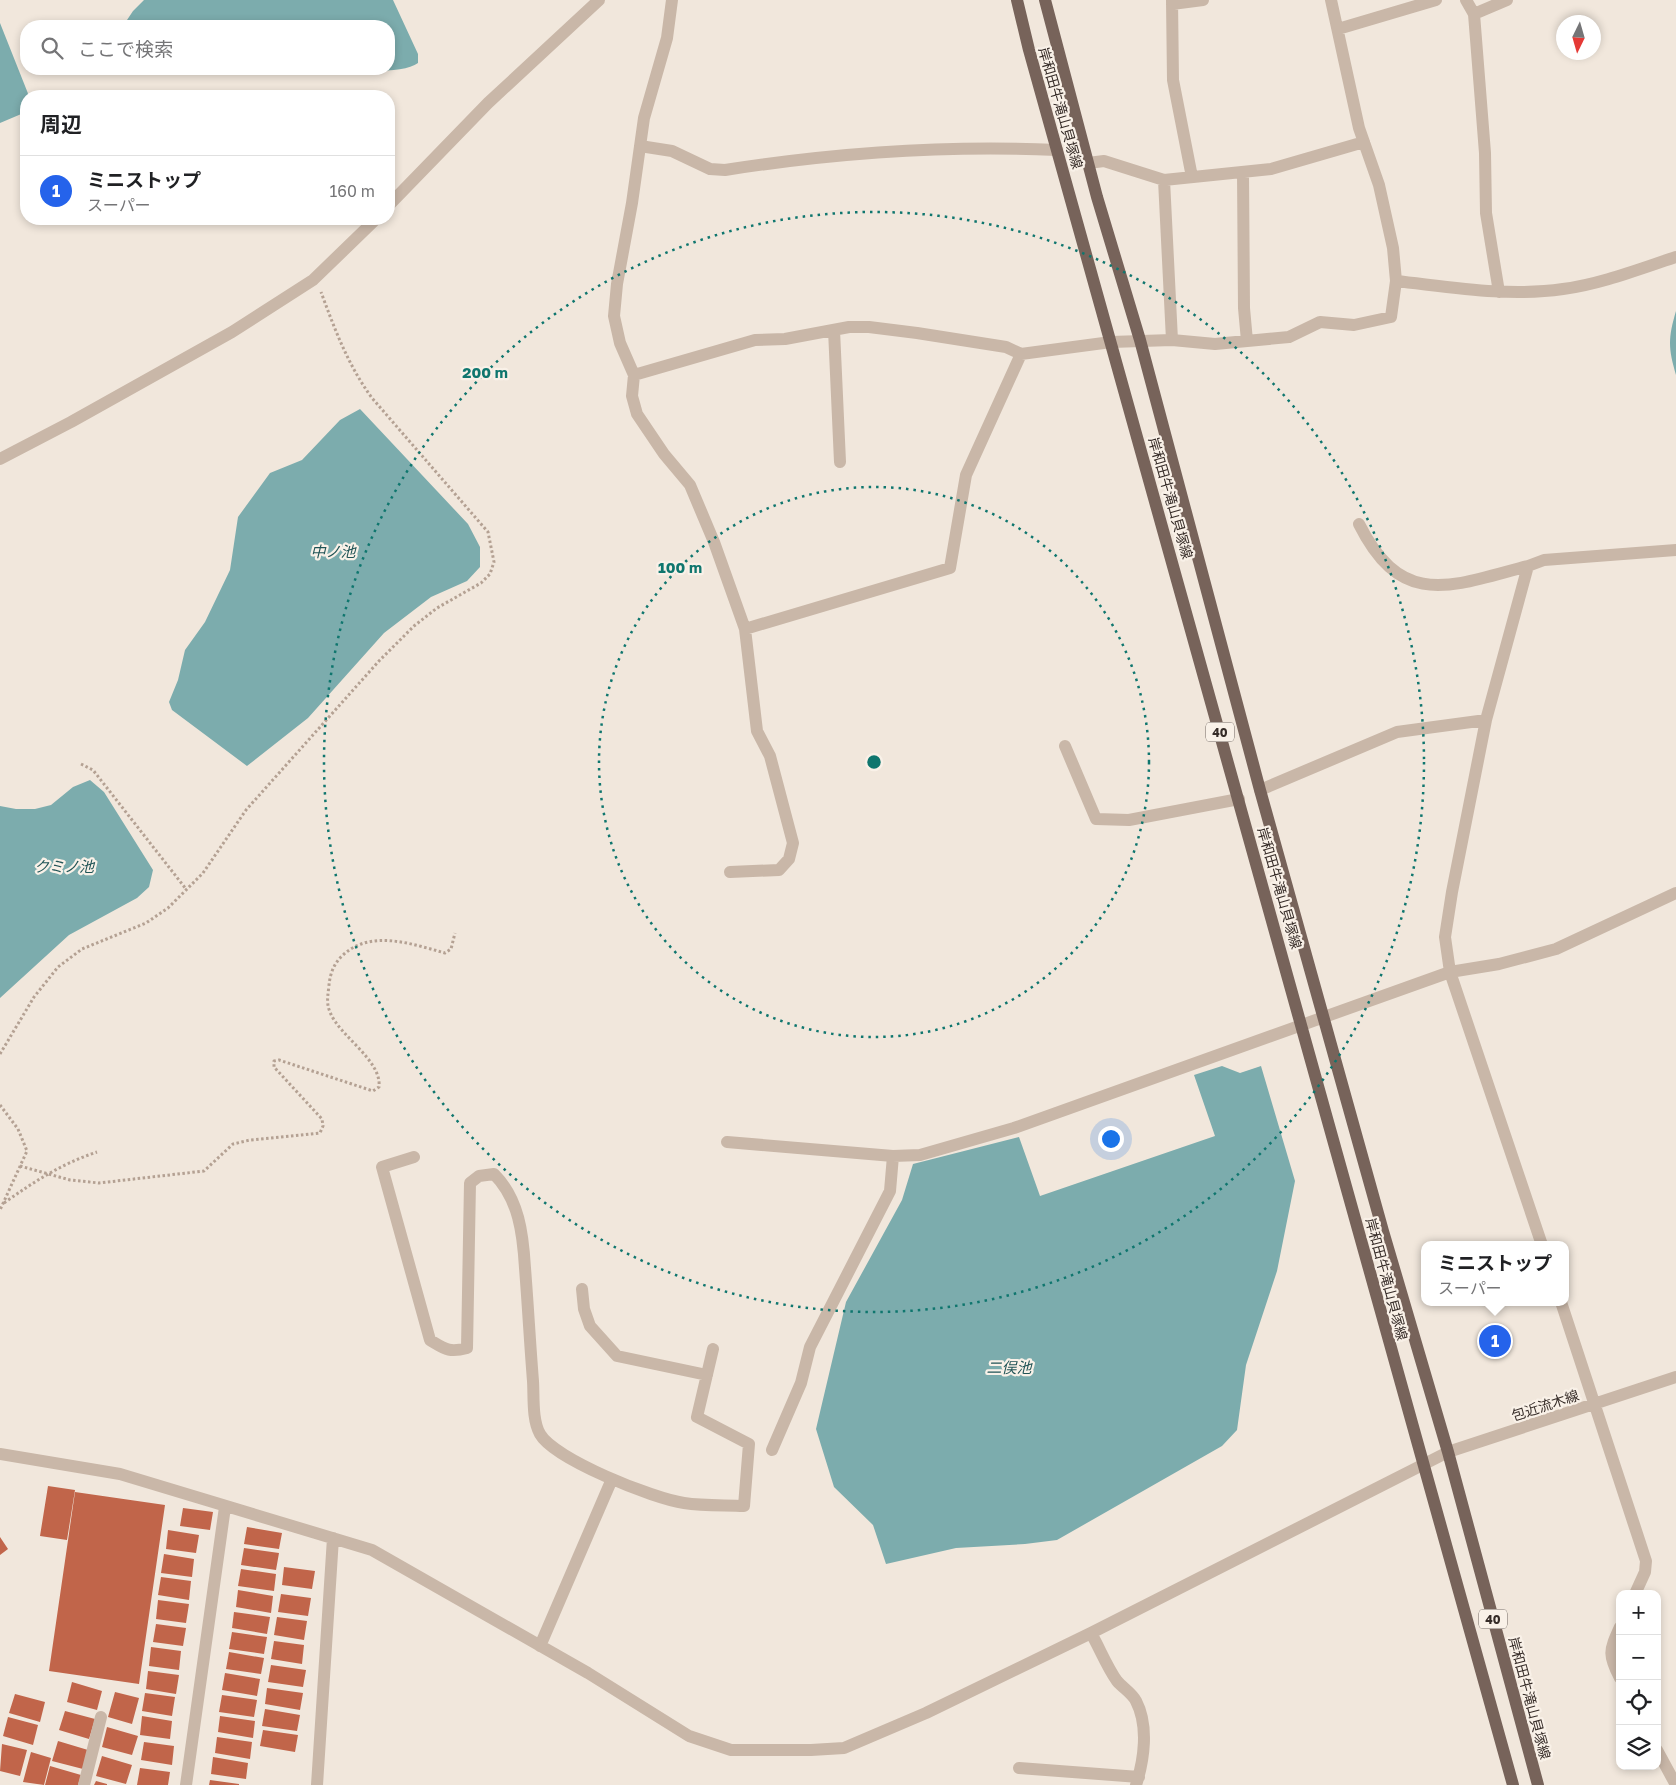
<!DOCTYPE html>
<html lang="ja">
<meta charset="utf-8">
<style>
body{margin:0;font-family:"Golos Text","Noto Sans JP",sans-serif;background:#f2f2f2;color:#202124}
.controls{position:absolute;right:15px;bottom:15px;display:grid;overflow:hidden;border-radius:10px;box-shadow:0 2px 8px #0003}
.controls button{width:45px;height:45px;display:grid;place-items:center;padding:0;border:0;border-bottom:1px solid #e0e0e0;background:#fff;color:#202124;font:25px sans-serif}
.compass{position:absolute;left:1556px;top:15px;width:45px;height:45px;border-radius:50%;background:#fff;box-shadow:0 2px 8px #0003;rotate:185deg}
.you{position:absolute;left:1110px;top:1138px;width:18px;height:18px;margin:-12px;border:4px solid #fff;border-radius:50%;background:#1a73e8;box-shadow:0 0 0 8px #1a73e833}
.badge{display:grid;place-items:center;width:32px;height:32px;border-radius:50%;background:#2563eb;color:#fff;font-size:16px;font-weight:700}
.pin{position:absolute;translate:-50% -50%;border:2px solid #fff;box-shadow:0 1px 5px #0006}
.popup{position:absolute;left:1421px;top:1241px;width:148px;height:65px;box-sizing:border-box;display:grid;place-content:center;border-radius:10px;background:#fff;filter:drop-shadow(0 1px 4px #0005);font-size:16px;white-space:nowrap;color:#757577}
.popup b{font-size:19px;color:#202124}
.popup::after{content:'';position:absolute;left:50%;top:100%;margin-left:-10px;border:10px solid transparent;border-top-color:#fff}
.list{margin:0;padding:0;list-style:none}
h2{display:flex;justify-content:space-between;align-items:center;height:65px;margin:0;padding:0 20px;font-size:21px}
h2 small{font-size:16px;font-weight:400;color:#757577}
.list li{display:grid;grid-template-columns:32px 1fr auto;gap:15px;align-items:center;box-sizing:border-box;height:70px;padding:0 20px;border-top:1px solid #e0e0e0}
.list b{display:block;font-size:19px;white-space:nowrap}
.list p{margin:0;font-size:16px;white-space:nowrap;color:#757577}
.list em{font-size:16px;font-style:normal;color:#757577}
.icon{flex:none;width:28px;height:28px;fill:none;stroke:currentColor;stroke-width:2;stroke-linecap:round;stroke-linejoin:round}
.map{position:relative;flex:none;width:1676px;height:1785px;overflow:hidden}
.search{position:absolute;background:#fff;box-shadow:0 2px 8px #0003;left:20px;top:20px;width:375px;height:55px;display:flex;align-items:center;gap:12px;box-sizing:border-box;padding:0 18px;border-radius:20px;color:#757577;font-size:19px}
.panel{position:absolute;background:#fff;box-shadow:0 2px 8px #0003;left:20px;top:90px;width:375px;height:135px;border-radius:20px}
.map>svg:first-child{display:block}
</style>
<div class="map">
<svg width="1676" height="1785" viewBox="0 0 1676 1785">
<rect width="100%" height="100%" fill="#f1e7dc"/>
<path fill="#7cacad" d="M144 0H393L418 54V63C404 74 357 71 339 69H389V26H133L127 20 133 11Z
M0 23 29 96H26V112L0 123Z
M1676 311V375C1668 348 1668 338 1676 311Z
M360 409 468 524 480 547V567L467 581 431 597 384 633 308 718 247 766 172 710 169 702 178 680 185 650 205 622 230 570 238 517 270 473 302 460 340 420Z
M90 780 104 792 153 870 149 887 137 898 69 935 0 998V806L16 809H35L51 805 73 787Z
M1222 1066 1240 1073 1261 1066 1295 1181 1277 1271 1246 1365 1237 1430 1222 1446 1057 1540 1025 1544 956 1548 886 1564 873 1525 834 1487 816 1429 846 1302 902 1200 913 1164 1019 1137 1040 1196 1215 1136 1194 1075Z"/>
<path fill="#c1654a" d="M48 1486 75 1490 67 1540 40 1536Z
M75 1492 165 1505 139 1684 49 1671Z
M183 1508 213 1512 210 1530 180 1526Z
M247 1527 282 1533 279 1549 244 1544Z
M168 1530 199 1535 196 1553 166 1549Z
M0 1537 8 1549 0 1555Z
M244 1548 279 1553 276 1570 241 1565Z
M164 1554 194 1559 192 1577 161 1573Z
M284 1567 315 1571 312 1589 282 1585Z
M241 1569 276 1574 274 1591 238 1586Z
M161 1577 191 1581 189 1600 158 1595Z
M238 1590 273 1596 271 1613 236 1607Z
M281 1594 311 1598 308 1616 278 1612Z
M158 1600 189 1604 186 1623 156 1619Z
M234 1612 270 1617 267 1634 232 1628Z
M277 1617 307 1621 304 1640 274 1635Z
M156 1624 186 1628 183 1646 153 1642Z
M232 1632 267 1637 264 1654 229 1649Z
M274 1641 304 1645 302 1664 271 1659Z
M151 1647 181 1651 179 1670 149 1666Z
M229 1652 264 1658 261 1674 226 1669Z
M271 1665 306 1670 303 1687 268 1682Z
M148 1671 179 1675 176 1694 146 1689Z
M225 1673 260 1679 257 1696 222 1690Z
M72 1682 102 1691 97 1710 67 1702Z
M267 1688 303 1693 300 1710 265 1704Z
M115 1692 139 1698 132 1724 108 1717Z
M145 1693 175 1697 172 1716 142 1711Z
M15 1694 45 1702 40 1722 9 1713Z
M222 1695 257 1700 254 1717 219 1712Z
M265 1709 300 1715 297 1731 262 1726Z
M65 1711 95 1719 89 1739 59 1730Z
M142 1716 172 1721 170 1739 140 1735Z
M220 1716 255 1721 253 1738 218 1732Z
M8 1717 38 1725 33 1745 3 1736Z
M107 1727 138 1736 132 1755 102 1747Z
M263 1730 298 1735 295 1752 260 1746Z
M217 1737 252 1742 250 1759 215 1753Z
M58 1741 88 1750 83 1769 52 1761Z
M144 1742 174 1746 172 1765 141 1760Z
M2 1744 27 1750 20 1776 0 1771Z
M31 1752 51 1758 44 1785 23 1782Z
M102 1756 132 1765 126 1784 96 1776Z
M213 1757 248 1763 246 1779 211 1774Z
M50 1766 81 1775 78 1785H45Z
M140 1768 170 1772 168 1785H137Z
M210 1780 239 1784V1785H209Z
M96 1781 107 1784V1785H94Z"/>
<g fill="none" stroke-linecap="round" stroke-linejoin="round">
<path stroke="#b4a193" stroke-width="3" stroke-dasharray="2.5 2.5" stroke-linecap="butt" d="M81 764 93 770 186 889
M0 1054 34 997 58 967 82 949 146 923 168 908 203 873 246 810 379 661 414 626 437 608 481 583 490 574 494 562 488 532 372 398C348 365 335 330 321 292
M0 1105 18 1129 27 1151 0 1210
M20 1166 70 1180 99 1183 204 1171 233 1144 250 1140 320 1133 323 1126 322 1119 274 1067V1061L279 1060 373 1091 379 1087C382 1060 339 1036 330 1012 326 1003 328 995 329 985 330 974 334 963 343 955 371 929 412 944 445 953L451 949 455 933
M4 1203C35 1181 61 1164 97 1152"/>
<path stroke="#c9b7a8" stroke-width="12" d="M1172 0 1173 80 1192 177
M1331 0 1359 128 1379 185 1393 248 1396 281
M1466 0 1474 14 1485 153 1486 213 1499 292
M1172 4 1203 0
M1474 14 1507 0
M1338 29 1436 0
M640 146 672 151 710 169 725 170C834 153 947 145 1057 150
M1088 163 1104 161 1164 180 1271 169 1364 142
M1243 172 1244 308 1247 341
M1164 180 1172 340
M389 205 488 103 599 0
M834 330 840 462
M634 375 620 343 614 316 617 284 632 203 644 118 667 38 672 0
M0 459 71 422 232 332 313 280 376 219
M1359 524C1402 610 1451 586 1528 566
M745 629 950 568 966 475 1021 354
M1065 746 1096 819 1129 820 1239 799
M1260 790 1397 732 1486 720
M730 872 779 870 789 859 793 843 770 756 757 731 745 629 714 542 690 485 664 454 637 414 632 396 634 375 755 340 785 339 849 327H869L917 333 1006 347 1021 354 1111 342 1172 340 1215 344 1289 337 1320 322 1354 325 1391 317 1396 281C1451 287 1507 297 1563 289 1601 284 1639 269 1676 257
M727 1142 893 1156 920 1155 1014 1128 1450 972 1499 964 1556 949 1676 893
M414 1157 382 1167 430 1340C445 1349 449 1353 467 1348L470 1183 479 1176 494 1174C519 1199 523 1234 525 1268 528 1306 530 1344 533 1381 534 1397 532 1420 540 1434 554 1459 654 1499 684 1503 704 1506 725 1505 744 1506L749 1444 697 1417 713 1349
M1542 1245 1450 972 1445 937 1452 892 1486 720 1528 566 1544 560 1676 550
M582 1289 584 1309 590 1326 617 1356 707 1375
M1561 1302 1646 1561 1645 1572 1635 1594
M772 1450 801 1383 810 1347 890 1191 893 1156
M0 1454 120 1474 372 1550 588 1673 689 1736 731 1750H811L844 1748 926 1713 1091 1633 1448 1452 1676 1377
M1620 1627C1609 1651 1608 1655 1620 1678
M1091 1633C1100 1649 1107 1667 1117 1681 1123 1688 1132 1693 1136 1701 1149 1726 1144 1760 1136 1785
M540 1646 612 1479
M1657 1750 1676 1785
M1019 1768 1139 1777
M84 1785 101 1717
M186 1785 225 1507
M317 1785 333 1538"/>
<path stroke="#77635a" stroke-width="12" d="M1017 0 1029 50 1513 1785
M1045 0 1097 197 1140 340 1260 790 1383 1231 1448 1452 1538 1785"/>
</g>
<g fill="none" stroke="#0f766e" stroke-width="2.5" stroke-dasharray="2.5 5">
<circle cx="874" cy="762" r="275"/>
<circle cx="874" cy="762" r="550"/>
</g>
<g text-anchor="middle" dominant-baseline="central" stroke-width="4.5" stroke-linejoin="round" paint-order="stroke">
<g fill="#f9f1e8" stroke="#706762" stroke-width="1">
<rect x="1206" y="722.5" width="28" height="19" rx="4"/>
<rect x="1479" y="1609.5" width="28" height="19" rx="4"/>
</g>
<g font-size="12" font-weight="bold" fill="#362c28">
<text x="1220" y="732">40</text>
<text x="1493" y="1619">40</text>
</g>
<g font-size="14" fill="#362c28" stroke="#f9f1e8">
<text transform="translate(1061 108) rotate(74)">岸和田牛滝山貝塚線</text>
<text transform="translate(1171 498) rotate(74)">岸和田牛滝山貝塚線</text>
<text transform="translate(1280 888) rotate(74)">岸和田牛滝山貝塚線</text>
<text transform="translate(1387 1279) rotate(75)">岸和田牛滝山貝塚線</text>
<text transform="translate(1545 1405) rotate(-18)">包近流木線</text>
<text transform="translate(1530 1698) rotate(75)">岸和田牛滝山貝塚線</text>
</g>
<g font-size="15" font-style="italic" fill="#1f5355" stroke="#f9f1e8">
<text x="333" y="551">中ノ池</text>
<text x="64" y="866">クミノ池</text>
<text x="1009" y="1367">二俣池</text>
</g>
</g>
<circle cx="874" cy="762" r="8" fill="#0f766e" stroke="#f9f1e8" stroke-width="2.5"/>
<g font-size="15" text-anchor="middle" font-weight="bold" fill="#0f766e" stroke="#f9f1e8" stroke-width="4.5" stroke-linejoin="round" paint-order="stroke">
<text x="485" y="378">200 m</text>
<text x="680" y="573">100 m</text>
</g>
</svg>
<div class="controls">
<button>+</button>
<button>−</button>
<button><svg class="icon" aria-label="locate" viewBox="0 0 24 24"><circle cx="12" cy="12" r="6"/><path d="M12 2v4M12 18v4M2 12h4M18 12h4"/></svg></button>
<button><svg class="icon" aria-label="layers" viewBox="0 0 24 24"><path d="M12 4l9 5-9 5-9-5zM3 14l9 5 9-5"/></svg></button>
</div>
<svg class="compass" viewBox="-18 -18 36 36"><path d="M0-13l5 13h-10z" fill="#e53935"/><path d="M0 13l5-13h-10z" fill="#757577"/></svg>
<div class="you"></div>
<div class="pin badge" style="left:1495px;top:1341px">1</div>
<div class="popup"><b>ミニストップ</b>スーパー</div>
<div class="search"><svg class="icon" aria-label="search" viewBox="0 0 24 24"><circle cx="10" cy="10" r="6"/><path d="M15 15l6 6"/></svg>ここで検索</div>
<section class="panel">
<h2>周辺<small></small></h2>
<ul class="list">
<li><span class="badge">1</span><div><b>ミニストップ</b><p>スーパー</p></div><em>160 m</em></li>
</ul>
</section>
</div>
